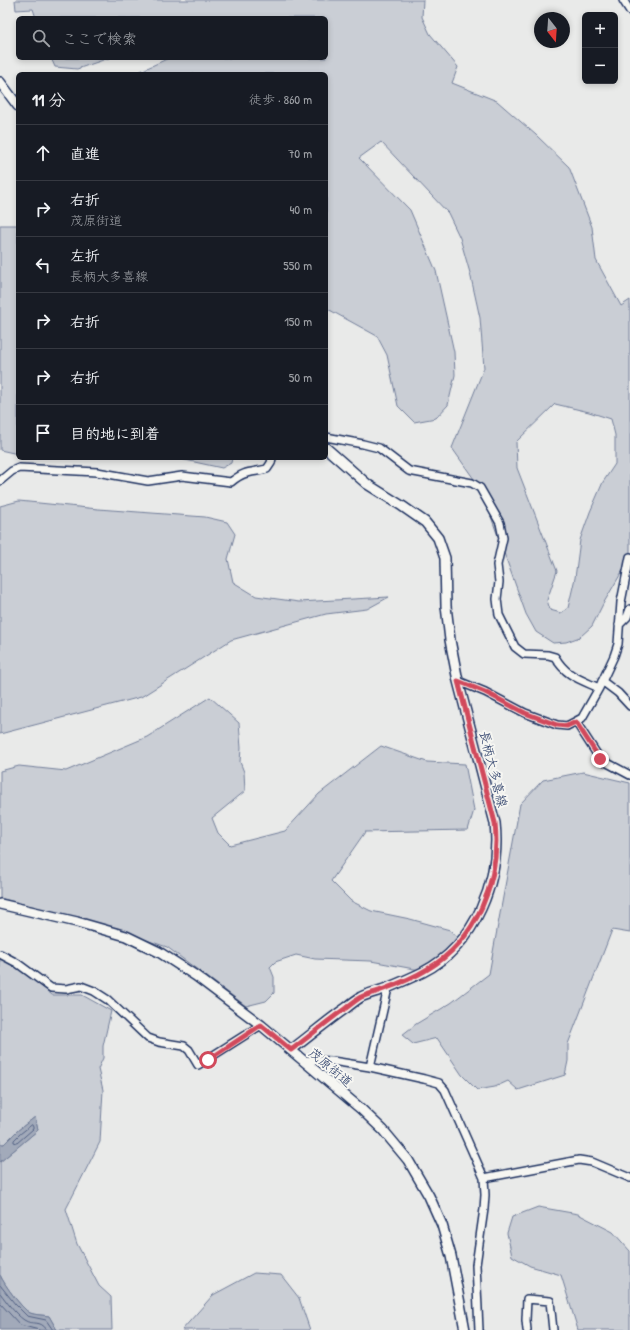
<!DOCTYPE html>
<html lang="ja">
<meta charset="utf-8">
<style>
body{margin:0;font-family:"Patrick Hand","Klee One",sans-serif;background:#242831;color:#f1f3f6}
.controls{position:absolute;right:12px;top:12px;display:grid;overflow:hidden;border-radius:6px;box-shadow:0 2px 6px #0003}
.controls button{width:36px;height:36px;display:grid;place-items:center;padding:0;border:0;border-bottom:1px solid #363941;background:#171b24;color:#f1f3f6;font:20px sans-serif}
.compass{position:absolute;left:534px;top:12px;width:36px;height:36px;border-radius:50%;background:#171b24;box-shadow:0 2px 6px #0003;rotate:163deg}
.stop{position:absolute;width:12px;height:12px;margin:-9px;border:3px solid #d1495b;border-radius:50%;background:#fff}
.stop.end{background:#d1495b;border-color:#fff;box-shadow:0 1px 4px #0008}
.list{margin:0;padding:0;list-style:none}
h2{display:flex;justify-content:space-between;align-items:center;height:52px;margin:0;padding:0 16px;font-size:17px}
h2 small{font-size:13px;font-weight:400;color:#9ea1a6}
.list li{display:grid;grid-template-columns:26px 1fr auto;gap:12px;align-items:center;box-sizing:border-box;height:56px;padding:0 16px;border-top:1px solid #363941}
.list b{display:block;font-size:15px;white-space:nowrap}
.list p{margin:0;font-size:13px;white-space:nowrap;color:#9ea1a6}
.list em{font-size:13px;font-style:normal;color:#9ea1a6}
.icon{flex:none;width:22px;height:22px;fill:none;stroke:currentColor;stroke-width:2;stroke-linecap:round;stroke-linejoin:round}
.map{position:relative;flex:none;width:630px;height:1330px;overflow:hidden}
.search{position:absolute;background:#171b24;box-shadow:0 2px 6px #0003;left:16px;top:16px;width:312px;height:44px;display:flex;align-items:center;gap:10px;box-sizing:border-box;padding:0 14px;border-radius:6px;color:#9ea1a6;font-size:15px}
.panel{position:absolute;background:#171b24;box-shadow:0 2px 6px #0003;left:16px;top:72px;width:312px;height:388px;border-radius:6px}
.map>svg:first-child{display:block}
</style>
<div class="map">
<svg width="630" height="1330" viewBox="0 0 630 1330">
<rect width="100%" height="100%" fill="#e9eae9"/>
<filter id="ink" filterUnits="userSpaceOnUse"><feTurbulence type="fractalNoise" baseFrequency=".025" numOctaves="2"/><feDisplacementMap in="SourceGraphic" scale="8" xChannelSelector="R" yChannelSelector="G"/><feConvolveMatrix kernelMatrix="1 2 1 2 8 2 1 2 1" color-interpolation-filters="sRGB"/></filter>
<g filter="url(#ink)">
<path fill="#caced5" stroke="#727e9a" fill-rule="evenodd" d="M15 0H423L422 17 430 34 458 67 452 83 497 101 536 135 569 167 592 227 596 260 621 306 630 300V558L603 604 592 626 580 637 566 642 553 643 536 632 526 614 481 489 452 448 484 368 480 318 470 273 460 238 448 213 381 142 359 158 410 210 436 271 454 352 455 375 448 405 436 418 414 422 398 406 387 355 377 336 326 308V74H134L169 58H326V18H36L33 9 16 10ZM555 404 589 412 611 419 615 435V464L603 482 590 512 580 540 575 578 568 608 561 613 550 610 547 600 557 571 517 468 516 442Z
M51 58H109L77 69 55 67Z
M0 225H18V454L0 450Z
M176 458H232L231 463 222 468Z
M19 501 98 509 205 517 227 522 235 534 228 559 233 582 256 596 299 602 389 597 367 609 326 614 231 640 141 697 0 734V506Z
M210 697 239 723 241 748 240 762 244 772 245 791 212 818 218 833 230 845 285 831 319 794 381 746 427 762 465 764 474 810 468 830 365 832 331 881 351 901 371 911 410 919 450 930 459 940 425 971 371 961 315 959 296 955 275 962 270 967 274 977V993L266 1001 246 1006 167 947 90 921 0 898V771L19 766 66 771 147 737Z
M583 772 630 783V933L612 930 568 1044V1061L565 1075 518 1090 508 1081 495 1087 477 1090 462 1075 437 1038 413 1044 402 1035 416 1024 451 1003 489 974 520 804 543 780Z
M0 951 52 995H82L111 1011 103 1046V1058L98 1069 103 1090 100 1142 66 1209 77 1244 99 1286 111 1297 112 1330H57L49 1316C43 1315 35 1315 30 1313 21 1308 4 1284 0 1275V1162L38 1130 35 1117 17 1131 4 1144H0Z
M538 1207 578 1214 613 1232 630 1251V1330H578L561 1275 530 1266 512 1256 507 1233 512 1217Z
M254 1273 281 1275 299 1298 310 1330H182L213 1295Z"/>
<path fill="#a2aaba" stroke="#6c7995" d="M35 1117 38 1130 0 1162V1144H4L17 1131Z
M0 1275C4 1284 21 1308 30 1313 35 1315 43 1315 49 1316L57 1330H0Z"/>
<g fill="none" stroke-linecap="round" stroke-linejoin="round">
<path stroke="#516083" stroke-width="1" d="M32 1125 33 1127V1129L17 1143 14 1142V1140L20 1134Z
M0 1285 15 1304 27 1316 46 1320 53 1330
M0 1293C7 1302 14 1313 24 1320 33 1326 40 1319 47 1330
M0 1303 20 1325 39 1330"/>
<g stroke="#1b2f5e" stroke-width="10">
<path id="minor" d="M623 0 630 11
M326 437 363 444 379 448 409 471 472 483 480 488 500 523 503 538 497 565 499 582 497 599 499 615 515 647 524 654 548 655 555 657C566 676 579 679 599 688
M0 481 12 471 19 468 97 472 148 481 182 476 231 482C246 470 251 473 267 469L271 463 272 458
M619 625 627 617 630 609
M458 681 485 692 525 713 557 725 567 726 582 718 599 688 614 656 618 644 621 602 630 557
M602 681 618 693 630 706
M576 722 600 759 630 775
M0 954 17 963 51 988 66 989 81 986 94 991 108 1000 148 1038 159 1042 184 1046 189 1050 198 1065 261 1025
M303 1060 332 1061 370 1067 424 1079 439 1083 445 1090 484 1178 485 1195 484 1209 476 1265 479 1330
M370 1067 388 988
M484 1178 579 1160 592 1162 630 1178
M527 1330 526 1320 527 1299 550 1301 553 1330"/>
</g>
<g stroke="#1b2f5e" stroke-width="12">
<path id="major" d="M0 82 18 106
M0 904 77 922 126 936 159 952 196 976 261 1025 361 1109 383 1130 408 1160 429 1196 442 1225 451 1256 465 1330
M291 1050C310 1036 327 1021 346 1008 351 1004 356 1000 361 997 369 993 379 991 387 988 399 983 411 978 423 972 476 945 501 879 495 823L458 681 450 640 446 606 445 558 438 538 425 522 402 506 367 484 326 448"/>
</g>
<use href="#minor" stroke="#f6f6f2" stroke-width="7"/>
<use href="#major" stroke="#f6f6f2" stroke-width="9"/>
</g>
</g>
<g fill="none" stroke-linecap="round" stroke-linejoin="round" filter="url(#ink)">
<path stroke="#d1495b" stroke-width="5" d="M208 1060 261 1025 291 1050C310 1036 327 1021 346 1008 351 1004 356 1000 361 997 368 994 377 992 384 989 398 984 413 978 426 970 477 941 501 880 495 823L458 681 485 692 525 713 557 725 567 726 576 722 600 759"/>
</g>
<g text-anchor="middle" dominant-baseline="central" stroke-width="4" stroke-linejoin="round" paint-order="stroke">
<g font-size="13" fill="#1b2f5e" stroke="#f6f6f2">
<text transform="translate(494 769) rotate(76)">長柄大多喜線</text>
<text transform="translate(331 1067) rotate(40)">茂原街道</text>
</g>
</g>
</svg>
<div class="controls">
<button>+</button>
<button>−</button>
</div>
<svg class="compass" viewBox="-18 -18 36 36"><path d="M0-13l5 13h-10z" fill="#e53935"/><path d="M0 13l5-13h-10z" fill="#9ea1a6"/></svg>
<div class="stop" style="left:208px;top:1060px"></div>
<div class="stop end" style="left:600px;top:759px"></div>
<div class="search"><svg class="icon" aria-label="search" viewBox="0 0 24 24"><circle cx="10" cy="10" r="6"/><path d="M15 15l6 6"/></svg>ここで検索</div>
<section class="panel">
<h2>11 分<small>徒歩 · 860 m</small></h2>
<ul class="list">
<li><svg class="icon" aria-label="ahead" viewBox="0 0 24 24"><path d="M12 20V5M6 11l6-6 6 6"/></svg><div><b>直進</b></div><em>70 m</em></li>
<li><svg class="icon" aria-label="right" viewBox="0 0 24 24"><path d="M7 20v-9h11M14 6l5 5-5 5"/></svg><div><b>右折</b><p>茂原街道</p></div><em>40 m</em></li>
<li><svg class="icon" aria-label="left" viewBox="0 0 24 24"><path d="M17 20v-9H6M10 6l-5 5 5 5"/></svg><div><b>左折</b><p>長柄大多喜線</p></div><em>550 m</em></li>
<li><svg class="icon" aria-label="right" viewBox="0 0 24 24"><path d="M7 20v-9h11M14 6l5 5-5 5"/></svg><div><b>右折</b></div><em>150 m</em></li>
<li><svg class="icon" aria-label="right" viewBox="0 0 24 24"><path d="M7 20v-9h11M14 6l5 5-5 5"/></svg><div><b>右折</b></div><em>50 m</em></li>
<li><svg class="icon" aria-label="arrive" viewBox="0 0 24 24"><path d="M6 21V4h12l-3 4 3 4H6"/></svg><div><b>目的地に到着</b></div></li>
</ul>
</section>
</div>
